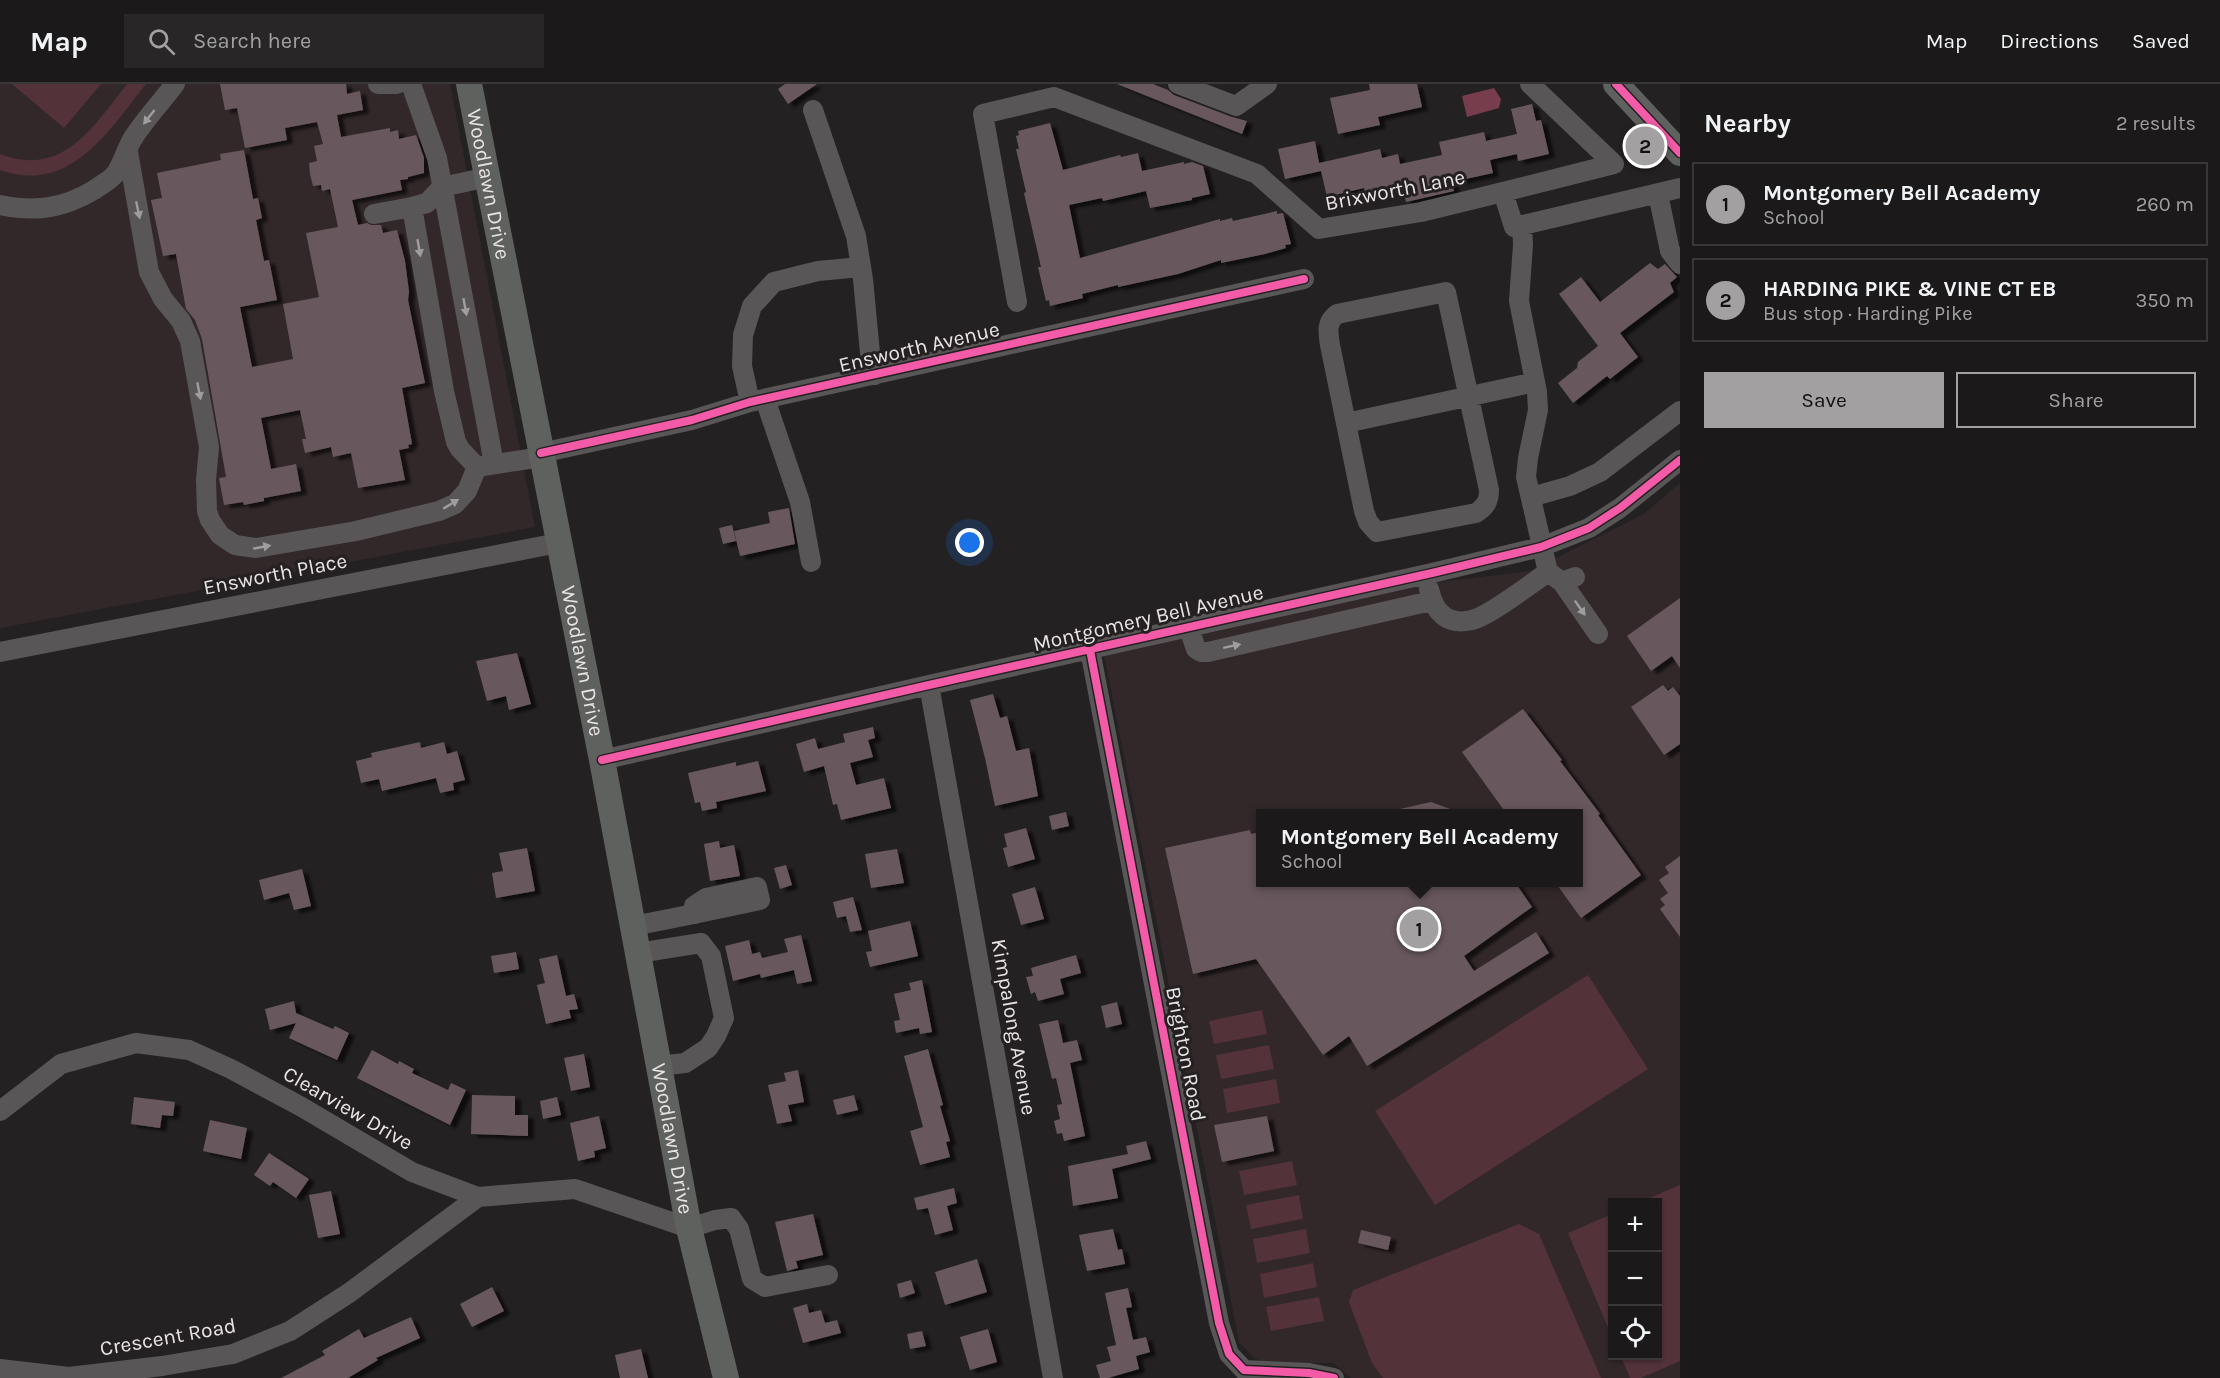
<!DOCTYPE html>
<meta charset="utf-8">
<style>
body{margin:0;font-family:Karla,sans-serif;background:#282627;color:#f1f3f6}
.controls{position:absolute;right:18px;bottom:18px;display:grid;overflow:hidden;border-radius:0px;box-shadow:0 2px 4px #0004}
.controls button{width:54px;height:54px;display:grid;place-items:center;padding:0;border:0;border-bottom:2px solid #393839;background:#1b191a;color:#f1f3f6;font:30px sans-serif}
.you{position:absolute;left:970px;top:459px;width:21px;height:21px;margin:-15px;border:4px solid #fff;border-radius:50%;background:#1a73e8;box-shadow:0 0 0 9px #1a73e833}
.badge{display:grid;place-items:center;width:39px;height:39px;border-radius:50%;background:#a3a0a1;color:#111;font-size:20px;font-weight:700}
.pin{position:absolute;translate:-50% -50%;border:3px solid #fff;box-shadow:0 2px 6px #0006}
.popup{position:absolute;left:1256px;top:725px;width:327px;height:78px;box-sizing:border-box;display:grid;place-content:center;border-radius:0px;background:#1b191a;filter:drop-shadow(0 2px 4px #0005);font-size:20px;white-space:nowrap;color:#a0a0a2}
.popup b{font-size:22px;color:#f1f3f6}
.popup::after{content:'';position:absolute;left:50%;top:100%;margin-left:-12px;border:12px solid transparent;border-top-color:#1b191a}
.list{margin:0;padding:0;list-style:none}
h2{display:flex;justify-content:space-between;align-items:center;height:78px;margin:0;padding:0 24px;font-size:26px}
h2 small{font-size:20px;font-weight:400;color:#a0a0a2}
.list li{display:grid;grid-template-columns:39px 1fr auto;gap:18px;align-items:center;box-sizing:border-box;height:84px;margin:0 12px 12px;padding:0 12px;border:2px solid #393839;border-radius:0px}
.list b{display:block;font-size:22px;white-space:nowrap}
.list p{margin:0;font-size:20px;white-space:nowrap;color:#a0a0a2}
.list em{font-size:20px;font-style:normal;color:#a0a0a2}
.actions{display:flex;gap:12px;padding:18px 24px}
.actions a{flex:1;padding:14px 0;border:2px solid #a3a0a1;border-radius:0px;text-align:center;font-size:21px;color:#a3a0a1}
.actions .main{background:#a3a0a1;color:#111}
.icon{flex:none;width:33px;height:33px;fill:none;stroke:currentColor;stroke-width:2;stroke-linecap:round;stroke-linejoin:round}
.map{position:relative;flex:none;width:1680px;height:1294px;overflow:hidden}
header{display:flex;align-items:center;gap:36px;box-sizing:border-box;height:84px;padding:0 30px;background:#1b191a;border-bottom:2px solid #393839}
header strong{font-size:28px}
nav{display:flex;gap:33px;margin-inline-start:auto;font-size:21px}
.search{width:420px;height:54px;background:#282627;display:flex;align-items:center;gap:15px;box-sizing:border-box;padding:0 21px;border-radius:0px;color:#a0a0a2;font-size:22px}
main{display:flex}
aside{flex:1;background:#1b191a}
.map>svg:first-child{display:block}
</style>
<header>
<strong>Map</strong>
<div class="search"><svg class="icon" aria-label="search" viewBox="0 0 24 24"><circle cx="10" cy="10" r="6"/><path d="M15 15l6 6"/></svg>Search here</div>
<nav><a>Map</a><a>Directions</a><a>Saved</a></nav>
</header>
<main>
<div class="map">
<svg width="1680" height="1294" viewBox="0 0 1680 1294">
<defs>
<filter id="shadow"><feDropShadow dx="6" dy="3.5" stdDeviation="1.5" flood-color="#0009"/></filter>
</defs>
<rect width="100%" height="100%" fill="#242122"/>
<path fill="#322829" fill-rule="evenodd" d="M0 0H450L535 443 0 544Z
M1680 399V1294H1351L1333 1279H1267L1254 1274 1239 1258 1104 571 1398 503 1530 487 1644 430ZM1260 730H1578V798H1260ZM1612 1118H1658V1272H1612Z"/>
<path fill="#53323a" d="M12 0H101L64 44Z
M127 0H146C109 46 71 111 0 86V70C63 94 93 43 127 0Z
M1588 891 1648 985 1435 1121 1375 1027Z
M1262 926 1267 950 1214 960 1209 937Z
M1269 961 1274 985 1221 995 1216 971Z
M1276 995 1280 1019 1227 1029 1223 1005Z
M1292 1077 1297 1101 1244 1111 1239 1087Z
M1680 1101V1277L1641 1294H1630L1621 1272H1658V1118H1640Z
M1299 1111 1303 1135 1251 1145 1246 1121Z
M1612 1130V1253L1568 1149Z
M1519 1140 1539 1150 1601 1294H1383L1372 1279 1349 1218 1353 1206Z
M1306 1145 1310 1169 1257 1179 1253 1155Z
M1313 1179 1317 1203 1264 1214 1260 1190Z
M1319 1213 1324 1237 1271 1247 1266 1223Z"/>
<path fill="#783d4d" d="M1494 4 1501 15 1499 24 1467 33 1462 12Z"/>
<path fill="#68595d" filter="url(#shadow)" d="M220 0H346L347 10 360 7 363 26 337 31 341 53 390 44V48L398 46 399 55 416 51 424 74V89L408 93V95L400 96 402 106 352 116 358 141 367 139 371 141H381L383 149 397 146 405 177 409 208 408 216 425 299 402 304 412 360 408 361 409 364 399 366 405 396 358 404 351 369 333 373 331 363 305 369 302 355H306L300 326 261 334 271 385 296 380 301 407 264 414V417L244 421 243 418 224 421 219 394 226 393 202 255 195 236 186 225 176 170 163 172 151 116 162 114 157 89 221 76 220 70 244 66 253 115 258 114 262 134 256 136 264 177 269 176 277 216 240 223 252 283 293 275 283 220 319 213 306 149 338 143 330 105 322 107 321 101 313 102 310 90 309 79 317 77 314 62 323 60 317 38 285 44 287 56 245 64 237 24 225 26Z
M785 0H817L788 20 778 5Z
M1117 0H1153L1168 6 1174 11 1232 33 1247 37 1242 50Z
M1369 0H1417L1422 23 1378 33 1380 41 1338 50 1330 14 1370 6Z
M1532 20 1536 37 1541 36 1549 70 1518 77 1517 70 1490 76 1493 89 1452 98 1454 107 1406 118 1403 106 1366 115 1364 104 1327 113 1321 87 1285 95 1278 65 1315 57 1319 79 1380 65 1382 74 1398 70 1400 80 1442 71 1439 58 1484 48 1486 57 1517 50 1511 25Z
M1050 39 1063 86 1120 71 1121 73 1138 69 1142 87 1184 78V80L1192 78 1203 82 1210 110 1192 114V116L1150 124 1146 107 1103 117 1102 114 1069 121 1080 174 1220 135V137L1232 134 1233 137 1277 127V130L1283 129 1291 160 1285 161 1286 164 1265 170 1221 179V176L1178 190 1118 203V201L1082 210 1083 214 1050 222 1049 216 1046 217 1038 183H1041L1024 109 1026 108 1016 65H1019L1016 52 1019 51 1018 47Z
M1650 179 1658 185 1665 180 1677 193 1670 199 1674 208 1620 249 1638 273 1610 295 1607 292 1573 319 1558 299 1577 284 1578 278 1598 262 1559 210 1581 193 1600 218Z
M789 424 795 460 740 472 734 447 770 439 768 428Z
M732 441 736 457 723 460 719 444Z
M1680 514V584L1672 572 1651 587 1627 552Z
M517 569 531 620 509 626 506 612 487 617 476 577Z
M1663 601 1668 607 1673 603 1680 612V660L1664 671 1631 623Z
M993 610 1000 634 1007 632 1016 667 1029 664 1038 712 995 722 985 674 970 616Z
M1523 625 1562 676 1560 677 1600 730 1598 731 1641 791 1581 834 1555 798H1578V729H1506L1462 668Z
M873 643 875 654 868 656 873 673 850 679 856 701 884 694 891 724 841 736 837 720 833 721 824 682 804 688 796 660 815 654 818 665 845 658 843 650Z
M420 658 421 664 444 658 447 670 457 667 465 696 453 699 454 706 440 709 436 694 382 707 379 695 361 699 356 677 372 673 371 669Z
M758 677 766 707 716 718 717 724 702 727 700 718 695 719 688 689 736 678V682Z
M1431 718 1461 729H1401L1400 725Z
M1066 728 1069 742 1052 746 1049 732Z
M1026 744 1035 775 1008 783 1003 764 1007 763 1004 750Z
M1250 746 1251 750 1260 748V798H1515L1532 823 1464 872 1474 887 1536 848 1549 869 1367 982 1349 952 1323 971 1256 875 1193 890 1165 764Z
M719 757 720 764 734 761 740 792 710 797 704 760Z
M527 764 535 807 496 814 492 789 503 787 499 769Z
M897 765 904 799 871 804 865 770Z
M1680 772V853L1660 825 1665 821 1660 815 1668 809 1659 796 1669 789 1665 783Z
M786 781 792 801 780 805 774 784Z
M302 785 311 822 294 826 289 809 264 816 259 796Z
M1035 803 1044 835 1021 841 1012 810Z
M853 813 862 846 850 848 846 832 837 834 833 818Z
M910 837 918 872 870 883 866 868 872 867 868 847Z
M801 851 812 897 797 900 794 886 761 894 760 890 733 897 725 862 749 856 752 870 760 868 762 874 788 868 784 855Z
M516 868 519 885 494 889 491 872Z
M557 871 566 912 574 910 578 925 569 926 571 934 546 940 537 901 545 899 539 875Z
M1076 871 1081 889 1060 895 1064 910 1038 917 1035 908 1031 910 1026 893 1033 892 1031 884Z
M922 896 932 948 920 950 919 944 896 949 894 937 900 936 894 910 911 906 909 899Z
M294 917 296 929 333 945 335 942 349 949 337 976 289 954 296 939 270 946 265 925Z
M1117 918 1122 940 1106 944 1101 922Z
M1058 936 1063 959 1077 956 1082 976 1070 979 1085 1052 1064 1057 1062 1049 1057 1050 1054 1037 1060 1035 1057 1021 1062 1020 1056 994 1052 995 1039 940Z
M928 965 943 1021 940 1022 950 1057 946 1058 950 1073 920 1081 910 1047 923 1043 904 972Z
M372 966 398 980 399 977 414 985 412 989 448 1006 451 999 466 1006 450 1041 357 994Z
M584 970 590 1003 571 1007 564 974Z
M798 986 804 1018 788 1021 792 1037 777 1040 768 1001 786 997 784 989Z
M472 1011 515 1012V1031H528V1052L471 1050Z
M854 1011 858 1026 837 1031 833 1016Z
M134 1013 175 1018 173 1032 162 1031 160 1044 131 1040Z
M557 1013 561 1031 543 1035 540 1017Z
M599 1032 606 1064 594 1067 595 1073 578 1077 570 1039Z
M1267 1032 1274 1067 1222 1078 1214 1041Z
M210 1036 247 1044 241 1075 203 1067Z
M1146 1057 1151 1075 1112 1085 1118 1114 1073 1122 1068 1082 1128 1070 1126 1062Z
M269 1069 309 1095 296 1114 273 1098 270 1102 254 1091Z
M954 1104 957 1119 947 1122 953 1146 935 1151 928 1124 917 1126 914 1114Z
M331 1107 340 1150 318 1154 309 1111Z
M813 1130 823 1171 796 1177 798 1184 787 1187 775 1138Z
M1113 1145 1118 1166 1122 1165 1125 1180 1087 1187 1079 1151Z
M1361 1146 1391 1153 1388 1166 1358 1159Z
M977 1175 987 1208 945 1221 935 1188Z
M911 1196 915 1209 900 1214 897 1200Z
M492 1203 504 1227 472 1243 460 1220Z
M1128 1204 1132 1223 1126 1224 1133 1256 1146 1253 1150 1268 1136 1272 1139 1285 1108 1294H1100L1096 1281 1111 1277 1107 1263 1116 1261 1105 1209Z
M807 1220 809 1229 821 1226 825 1239 837 1236 841 1249 803 1259 793 1224Z
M411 1233 420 1254 376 1274 378 1276 348 1294H281L325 1271 322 1267 359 1245 364 1254Z
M988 1245 997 1278 970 1286 960 1253Z
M922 1247 926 1262 910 1265 907 1250Z
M641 1265 648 1294H620L615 1271Z"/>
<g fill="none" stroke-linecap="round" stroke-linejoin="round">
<path stroke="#595657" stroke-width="20" d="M378 0H397
M411 0 437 74 494 380
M1178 0 1236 22 1267 0
M813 26 856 152 863 195 870 269 875 291
M128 68 149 188 163 215 181 237 190 257 209 363 206 396 207 427 210 436 220 451 235 461 256 464 356 447 439 427 455 420 467 407 477 383
M1503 108 1614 80 1530 0
M1658 110 1670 167 1680 180
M0 121C36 128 62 125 94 106 101 101 111 96 116 89 124 77 127 62 135 51 147 33 162 17 175 0
M374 130 412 123
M1522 141 1523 161 1519 217 1537 308 1538 326 1528 374 1526 393 1548 488 1562 498 1575 493
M1446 208 1489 406C1489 418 1485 423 1476 429L1377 448 1368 438 1364 427 1330 261C1328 248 1326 238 1337 230Z
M1017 218 983 30 1054 13 1257 90 1319 145 1421 128 1503 108 1514 143 1680 104
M765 315 800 418 811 478
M750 318 742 282 743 251 752 222 774 198 818 187 861 183
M1346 339 1535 298
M541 369 692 336 750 318 1304 195
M483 382 542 373
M477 383 460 365 456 358 444 307 412 123 427 119 442 103 488 93
M1531 413 1570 402 1600 388 1680 327
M1562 498 1598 550
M1429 505C1434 528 1447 542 1472 536 1489 532 1532 499 1548 488
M1189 544 1196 565 1201 568H1208L1431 517
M1090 566 1219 1239 1229 1270 1244 1286 1309 1289 1334 1294
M0 568 558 459
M929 601 1053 1294
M602 676 929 601 1432 489 1541 463 1589 444 1620 424 1680 376
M633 842C675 834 718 825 760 816L757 803 706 814 694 822 695 830
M638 869 701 859 711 872 724 934 716 952 708 964 685 979 659 982
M0 1027 61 980 136 959 189 966 231 985 300 1022 412 1088 478 1113 575 1105 689 1144 715 1136 731 1134 739 1145 752 1195 765 1203 828 1191
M0 1285 69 1293 162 1282 233 1270 290 1247 349 1209 478 1113"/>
<g stroke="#5f615e" stroke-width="26">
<path id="s1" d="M469 0 602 676 689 1144 726 1294"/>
<path d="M1616 0 1680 69"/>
</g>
<g stroke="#252021" stroke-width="11">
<path id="cycleway" d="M1616 0 1680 69
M541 369 692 336 750 318 1304 195
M1090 566 1219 1239 1229 1270 1244 1286 1309 1289 1334 1294
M602 676 929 601 1432 489 1541 463 1589 444 1620 424 1680 376"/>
</g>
<use href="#cycleway" stroke="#f35aa7" stroke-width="8"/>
</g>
<defs><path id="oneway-solid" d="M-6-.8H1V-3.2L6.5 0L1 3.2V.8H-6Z" transform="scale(1.5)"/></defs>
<g fill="#a09d9e">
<use href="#oneway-solid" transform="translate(149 33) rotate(128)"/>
<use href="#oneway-solid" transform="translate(138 126) rotate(78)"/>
<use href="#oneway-solid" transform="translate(419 164) rotate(80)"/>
<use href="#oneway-solid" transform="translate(465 223) rotate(80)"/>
<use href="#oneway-solid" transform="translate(199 307) rotate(79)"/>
<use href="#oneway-solid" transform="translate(451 420) rotate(-31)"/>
<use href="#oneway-solid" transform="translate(262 463) rotate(-10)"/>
<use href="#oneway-solid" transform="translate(1580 524) rotate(55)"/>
<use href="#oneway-solid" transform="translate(1232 562) rotate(-12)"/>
</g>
<g text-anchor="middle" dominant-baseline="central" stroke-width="6" stroke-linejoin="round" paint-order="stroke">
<g font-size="21" fill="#e8e4e5" stroke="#252021">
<text stroke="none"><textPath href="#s1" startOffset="102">Woodlawn Drive</textPath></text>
<text transform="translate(1395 106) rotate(-11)">Brixworth Lane</text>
<text transform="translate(919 263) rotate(-13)">Ensworth Avenue</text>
<text transform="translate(275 490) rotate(-11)">Ensworth Place</text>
<text transform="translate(1148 534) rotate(-13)">Montgomery Bell Avenue</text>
<text stroke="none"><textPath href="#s1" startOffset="588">Woodlawn Drive</textPath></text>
<text transform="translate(1014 943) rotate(80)">Kimpalong Avenue</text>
<text transform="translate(1186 970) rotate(79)">Brighton Road</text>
<text transform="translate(348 1024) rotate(30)">Clearview Drive</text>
<text stroke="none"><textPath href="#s1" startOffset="1074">Woodlawn Drive</textPath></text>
<text transform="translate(168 1253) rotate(-10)">Crescent Road</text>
</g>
</g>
</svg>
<div class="controls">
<button>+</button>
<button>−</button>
<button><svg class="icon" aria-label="locate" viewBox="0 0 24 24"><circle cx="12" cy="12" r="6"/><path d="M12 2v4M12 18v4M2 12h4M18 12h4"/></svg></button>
</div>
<div class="you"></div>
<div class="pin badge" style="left:1419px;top:845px">1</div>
<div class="popup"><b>Montgomery Bell Academy</b>School</div>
<div class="pin badge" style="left:1645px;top:62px">2</div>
</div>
<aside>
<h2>Nearby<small>2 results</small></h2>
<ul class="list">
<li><span class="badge">1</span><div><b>Montgomery Bell Academy</b><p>School</p></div><em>260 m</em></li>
<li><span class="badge">2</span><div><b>HARDING PIKE &amp; VINE CT EB</b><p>Bus stop · Harding Pike</p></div><em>350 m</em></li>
</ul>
<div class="actions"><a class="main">Save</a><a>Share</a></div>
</aside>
</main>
